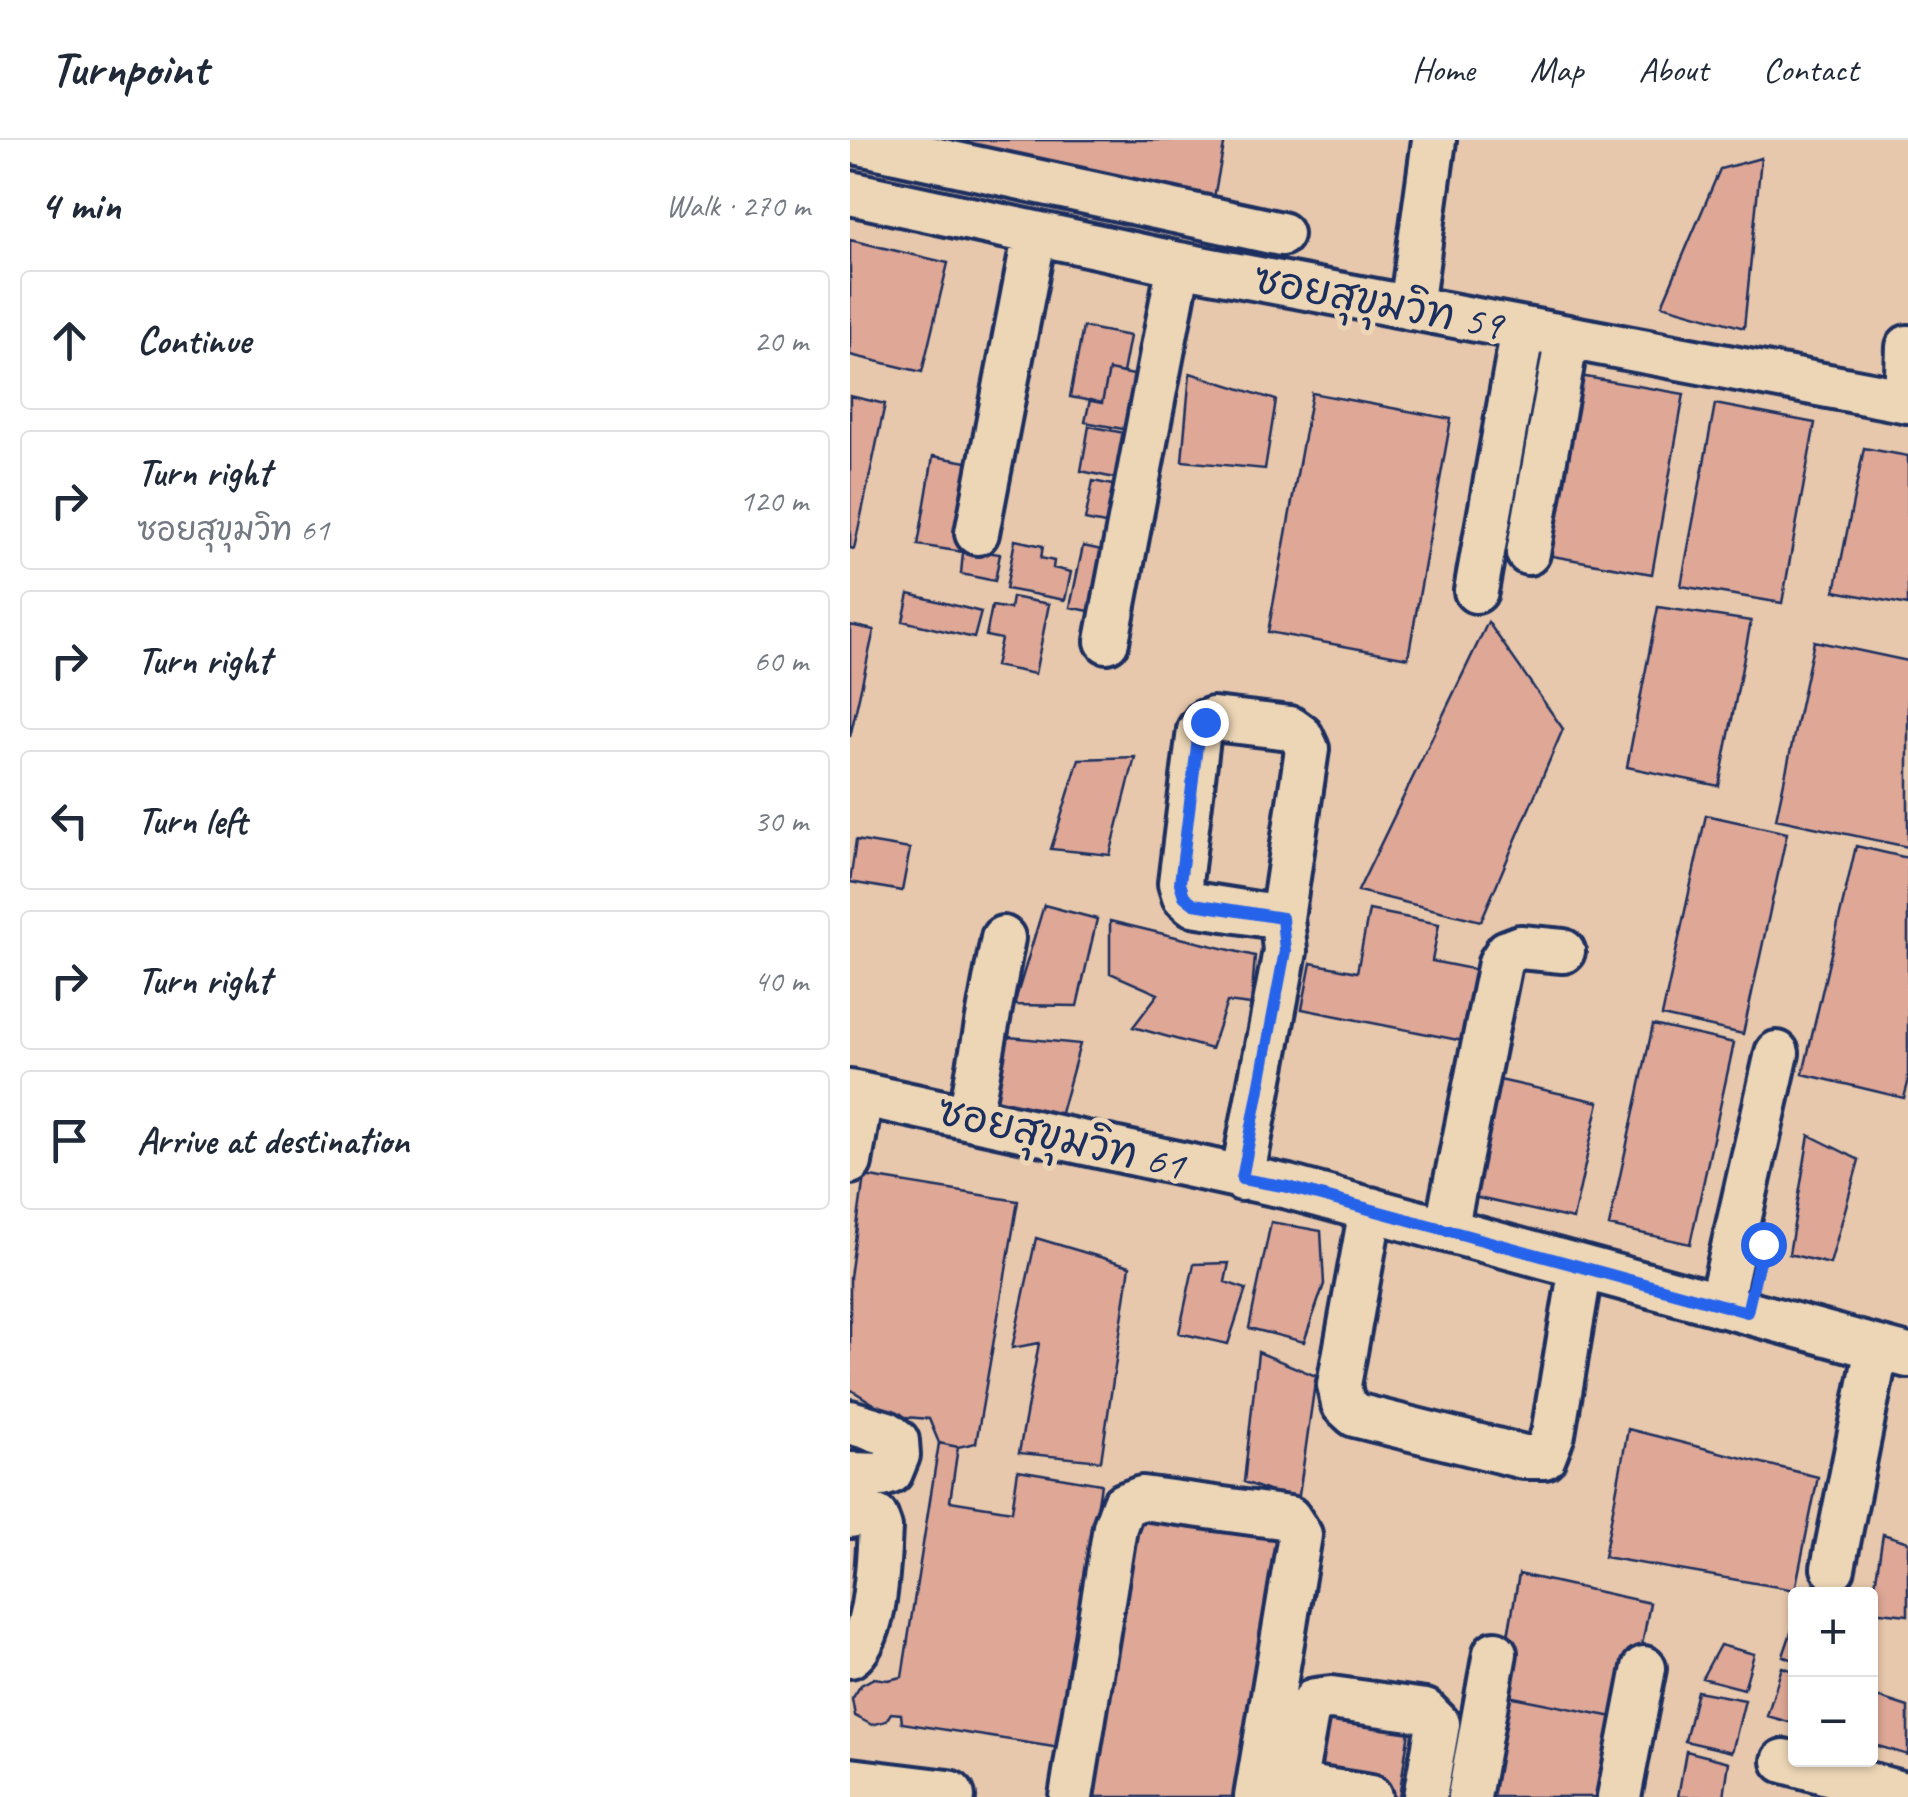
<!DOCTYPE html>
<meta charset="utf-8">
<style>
body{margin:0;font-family:Caveat,"Playpen Sans Thai",sans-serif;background:#f6f6f7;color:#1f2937}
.controls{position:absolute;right:30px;bottom:30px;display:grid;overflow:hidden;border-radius:10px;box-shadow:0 2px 8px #0004}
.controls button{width:90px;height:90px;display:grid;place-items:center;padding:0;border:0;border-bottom:2px solid #e0e1e3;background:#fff;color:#1f2937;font:50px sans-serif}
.stop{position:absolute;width:30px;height:30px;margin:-22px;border:8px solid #2563eb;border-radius:50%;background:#fff}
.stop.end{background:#2563eb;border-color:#fff;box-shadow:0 2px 10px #0008}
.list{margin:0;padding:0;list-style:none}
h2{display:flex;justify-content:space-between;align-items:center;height:130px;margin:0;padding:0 40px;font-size:42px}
h2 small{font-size:32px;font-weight:400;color:#747a83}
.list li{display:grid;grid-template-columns:65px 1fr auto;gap:30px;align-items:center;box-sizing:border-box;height:140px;margin:0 20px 20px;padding:0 20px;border:2px solid #e0e1e3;border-radius:10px}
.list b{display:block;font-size:38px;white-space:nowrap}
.list p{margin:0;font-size:32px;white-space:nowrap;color:#747a83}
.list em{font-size:32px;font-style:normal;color:#747a83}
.icon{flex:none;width:55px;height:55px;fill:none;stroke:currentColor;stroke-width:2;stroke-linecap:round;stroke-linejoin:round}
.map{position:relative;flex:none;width:1058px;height:1657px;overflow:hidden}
header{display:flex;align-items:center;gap:60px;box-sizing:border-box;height:140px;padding:0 50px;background:#fff;border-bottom:2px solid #e0e1e3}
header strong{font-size:48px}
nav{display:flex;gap:55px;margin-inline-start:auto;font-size:35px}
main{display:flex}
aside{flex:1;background:#fff}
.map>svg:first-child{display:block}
</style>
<header>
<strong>Turnpoint</strong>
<nav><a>Home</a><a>Map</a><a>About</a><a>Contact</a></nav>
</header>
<main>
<aside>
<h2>4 min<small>Walk · 270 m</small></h2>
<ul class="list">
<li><svg class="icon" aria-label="ahead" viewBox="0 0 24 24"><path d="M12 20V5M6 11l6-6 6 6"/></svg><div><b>Continue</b></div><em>20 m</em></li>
<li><svg class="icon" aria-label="right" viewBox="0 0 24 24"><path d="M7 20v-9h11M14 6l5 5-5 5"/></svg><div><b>Turn right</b><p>ซอยสุขุมวิท 61</p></div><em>120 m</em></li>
<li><svg class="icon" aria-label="right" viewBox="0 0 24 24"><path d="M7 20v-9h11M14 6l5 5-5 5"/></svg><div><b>Turn right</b></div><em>60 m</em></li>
<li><svg class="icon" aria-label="left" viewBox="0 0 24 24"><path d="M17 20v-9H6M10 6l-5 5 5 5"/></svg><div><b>Turn left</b></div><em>30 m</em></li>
<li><svg class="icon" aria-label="right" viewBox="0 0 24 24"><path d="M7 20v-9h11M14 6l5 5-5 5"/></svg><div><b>Turn right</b></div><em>40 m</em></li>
<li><svg class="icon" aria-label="arrive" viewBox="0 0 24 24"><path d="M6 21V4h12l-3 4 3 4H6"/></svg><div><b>Arrive at destination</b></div></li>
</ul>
</aside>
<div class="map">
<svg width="1058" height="1657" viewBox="0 0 1058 1657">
<rect width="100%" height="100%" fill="#e8c8ac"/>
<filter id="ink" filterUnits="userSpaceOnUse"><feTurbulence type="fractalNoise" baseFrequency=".01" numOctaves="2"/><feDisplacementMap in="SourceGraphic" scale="20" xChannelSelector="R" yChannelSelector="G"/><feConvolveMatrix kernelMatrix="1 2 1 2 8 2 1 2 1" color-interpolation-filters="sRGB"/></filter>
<g filter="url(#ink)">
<path fill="#dea796" stroke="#1b2f5e" stroke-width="2.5" d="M110 0H375L362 68 106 18Z
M911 18 894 188 812 165 870 29Z
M0 100 98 123 72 232 0 215Z
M233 187 280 196 273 233 259 230 252 263 220 257Z
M259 230 294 237 284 291 235 282 240 260 252 263Z
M340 233 426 260 415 329 332 321Z
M730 236 834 254 802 434 697 415Z
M462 253 601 279 558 518 418 492Z
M0 256 35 264 4 409 0 408Z
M865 264 965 283 932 463 831 446Z
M239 286 274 293 271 312 285 315 279 341 231 331Z
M1014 308 1058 316V465L985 451Z
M83 316 134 325 119 413 68 405Z
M243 341 272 347 265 386 235 380Z
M165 400 193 406 191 418 204 421 203 428 221 432 215 460 156 449Z
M233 406 261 412 248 473 220 467Z
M120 410 150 414 145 441 111 434 113 412 119 413Z
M59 454 131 472 124 498 53 481Z
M162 457 199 464 185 534 145 526 151 499 136 496 142 466 160 469Z
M808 467 901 481 869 646 777 627Z
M638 482 713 589 631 781 508 751Z
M0 485 24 490 0 597Z
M964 501 1058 521V707L926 679Z
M285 617 260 715 201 709 229 619Z
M856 675 937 693 893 894 812 876Z
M6 700 60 709 52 751 0 742Z
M1006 706 1058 718V943L1054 958 953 934Z
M194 765 247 779 227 866 164 865Z
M519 770 589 784 582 821 632 831 618 902 452 869 461 823 507 832Z
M260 781 405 816 401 865 377 862 361 909 283 887 308 854 260 833Z
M803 885 884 903 840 1104 759 1086Z
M149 896 230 904 209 980 145 959Z
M645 939 749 962 723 1079 619 1056Z
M959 995 1009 1020 980 1124 939 1114Z
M14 1036 168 1061 126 1303 108 1307 89 1303 79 1279 43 1276 0 1249V1137Z
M421 1082 471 1091 474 1144 454 1202 399 1188Z
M186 1098 280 1126 251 1321 169 1313 189 1203 162 1208Z
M379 1123 375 1142 396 1149 378 1204 329 1193 344 1124Z
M408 1212 466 1236 448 1362 394 1342Z
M778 1289 968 1337 945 1450 754 1417Z
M89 1303 108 1307 100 1361 162 1371 168 1330 251 1344 210 1608 52 1583 51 1574 41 1573 36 1581 22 1585 5 1576 2 1559 11 1545 24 1538 38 1540 52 1537Z
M278 1369 437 1383 401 1657H226Z
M1033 1394 1058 1402V1475L1021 1471Z
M669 1434 800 1463 763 1657H629Z
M669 1434 800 1463 778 1580 648 1554Z
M946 1478V1521L933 1516Z
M870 1505 904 1514 894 1549 852 1538Z
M932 1527 946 1532V1584L917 1576Z
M847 1551 895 1560 882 1612 835 1601Z
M1021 1555 1058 1567V1615L1021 1604Z
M476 1571 560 1584 549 1657 465 1647Z
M836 1611 879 1622 874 1657H828Z"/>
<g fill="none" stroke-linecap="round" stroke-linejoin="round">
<g stroke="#1b2f5e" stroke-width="50">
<path id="minor" d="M0 1 431 94
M0 53 329 124 1058 261
M561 168 584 0
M1056 261 1058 207
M127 393 185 93
M678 413 717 197
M626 451 673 189
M257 501 329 124
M0 952 438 1047 1058 1216
M120 976 153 798
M0 1022 11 955
M392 1039 435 811 432 778 343 764 334 756 330 743 349 590 355 582 363 579 440 588 451 596 457 609 432 778
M521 1069 489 1245 493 1264 505 1275 674 1317H694L703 1294 731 1127
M596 1090 650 823 657 812 670 807 713 811
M870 1165 927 913
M0 1282 37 1293 47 1301 48 1315 41 1332 32 1335 0 1334
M0 1376 14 1373 26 1377 30 1388C28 1420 27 1498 0 1516
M983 1428 1027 1208
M934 1621 1058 1655
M444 1645 520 1657
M221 1657 265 1387 273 1365 292 1358 439 1378 450 1395 406 1657
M442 1657 457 1573 465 1560 481 1558 575 1571 588 1584 575 1657
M619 1657 645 1513
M769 1657 794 1528"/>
</g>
<g stroke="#1b2f5e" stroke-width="60">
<path id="major" d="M0 1645 98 1657"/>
</g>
<use href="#minor" stroke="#edd6b6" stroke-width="42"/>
<use href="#major" stroke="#edd6b6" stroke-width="52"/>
</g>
</g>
<g fill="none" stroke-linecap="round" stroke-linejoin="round" filter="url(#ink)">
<path stroke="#2563eb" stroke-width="12" d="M355 582 349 590 330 743 334 756 344 764 432 778 435 811 392 1039 438 1047 897 1172 913 1104"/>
</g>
<g text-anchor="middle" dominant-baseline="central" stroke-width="10" stroke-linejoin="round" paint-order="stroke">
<g font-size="42" fill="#1b2f5e" stroke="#edd6b6">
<text transform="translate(528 162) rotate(11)">ซอยสุขุมวิท 59</text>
<text transform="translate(211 998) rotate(13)">ซอยสุขุมวิท 61</text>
</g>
</g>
</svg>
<div class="controls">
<button>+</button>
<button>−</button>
</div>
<div class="stop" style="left:913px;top:1104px"></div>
<div class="stop end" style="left:355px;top:582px"></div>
</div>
</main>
